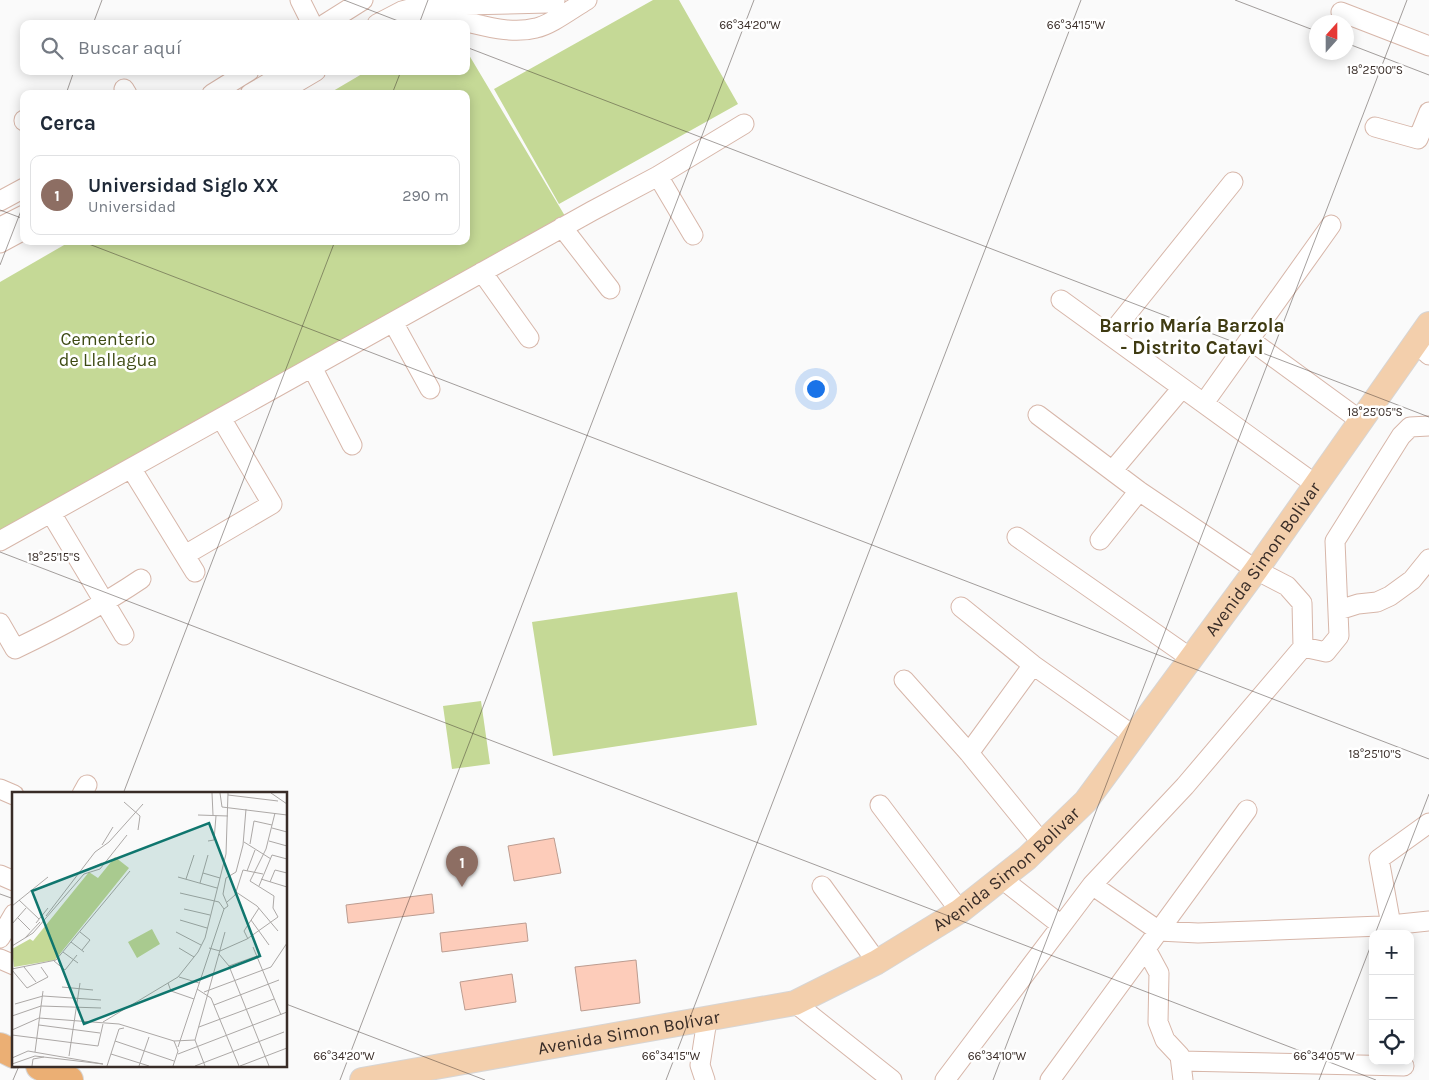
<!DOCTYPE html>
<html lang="es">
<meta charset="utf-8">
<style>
body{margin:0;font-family:Karla,sans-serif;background:#f6f6f7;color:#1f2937}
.controls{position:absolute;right:15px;bottom:15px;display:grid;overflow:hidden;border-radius:10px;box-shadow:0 2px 12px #0003}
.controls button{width:45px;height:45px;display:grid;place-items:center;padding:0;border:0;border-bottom:1px solid #e0e1e3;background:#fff;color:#1f2937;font:25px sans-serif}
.compass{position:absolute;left:1309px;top:15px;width:45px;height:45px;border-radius:50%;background:#fff;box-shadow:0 2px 12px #0003;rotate:21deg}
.you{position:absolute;left:815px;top:388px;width:18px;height:18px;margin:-12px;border:4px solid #fff;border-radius:50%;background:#1a73e8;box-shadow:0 0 0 8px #1a73e833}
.badge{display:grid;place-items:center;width:32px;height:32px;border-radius:50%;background:#787011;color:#fff;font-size:16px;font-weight:700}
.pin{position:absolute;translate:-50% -41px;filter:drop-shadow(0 1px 2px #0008)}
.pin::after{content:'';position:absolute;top:26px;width:18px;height:15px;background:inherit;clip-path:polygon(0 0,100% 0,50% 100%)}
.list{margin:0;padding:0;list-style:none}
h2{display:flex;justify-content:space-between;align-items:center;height:65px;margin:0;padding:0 20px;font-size:21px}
h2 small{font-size:16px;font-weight:400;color:#747a83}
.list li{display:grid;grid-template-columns:32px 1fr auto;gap:15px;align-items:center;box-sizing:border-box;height:80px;margin:0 10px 10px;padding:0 10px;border:1px solid #e0e1e3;border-radius:10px}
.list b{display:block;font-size:19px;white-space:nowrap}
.list p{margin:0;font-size:16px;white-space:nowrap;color:#747a83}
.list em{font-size:16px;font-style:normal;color:#747a83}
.icon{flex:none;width:28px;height:28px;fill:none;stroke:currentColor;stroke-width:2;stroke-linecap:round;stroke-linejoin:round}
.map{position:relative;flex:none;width:1429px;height:1080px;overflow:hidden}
.search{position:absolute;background:#fff;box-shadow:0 2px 12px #0003;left:20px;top:20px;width:450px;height:55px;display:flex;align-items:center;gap:12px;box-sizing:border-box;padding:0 18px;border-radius:10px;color:#747a83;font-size:19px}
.panel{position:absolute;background:#fff;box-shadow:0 2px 12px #0003;left:20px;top:90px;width:450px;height:155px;border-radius:10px}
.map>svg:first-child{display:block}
</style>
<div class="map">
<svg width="1429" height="1080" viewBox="0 0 1429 1080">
<rect width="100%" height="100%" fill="#fafafa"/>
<path fill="#c5d996" d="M653 0H679L738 104 559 204 494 89Z
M466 50 565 216 0 533V282L71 241H466V94H328L367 71H466Z
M737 592 757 725 553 756 532 622Z
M481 701 490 764 452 769 443 706Z"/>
<path fill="#fdccba" stroke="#bc9c90" d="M554 838 561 873 514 881 508 846Z
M432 894 434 913 348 923 346 905Z
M526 923 528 941 442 952 440 933Z
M636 960 640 1003 581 1011 575 967Z
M512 974 516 1002 465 1010 460 982Z"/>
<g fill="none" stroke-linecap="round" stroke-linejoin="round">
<g stroke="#d7b6a9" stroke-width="21">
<path id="minor" d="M300 0 312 24
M1341 12 1429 46
M325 24 363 0
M377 24 402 11 420 6 548 3 555 0
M399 24C443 1 490 40 536 28 551 25 573 8 587 0
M124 89 127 94
M212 94 249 71
M250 94 289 71
M277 94 316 71
M24 120V121
M1375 127 1418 139 1429 112
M658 176 693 235
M0 201 24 188
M0 227 24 215
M562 227 610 289
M0 243 24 230
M482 272 529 338
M1061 300 1315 484
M393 322 430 389
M1110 335 1233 182
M1250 340 1361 421
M1416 343 1429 355
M312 367 352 445
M1204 403 1331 225
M131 468 195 572
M1113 470 1182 388
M51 513 124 635
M1017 537 1192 659
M1100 540 1139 491
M0 541 592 211 658 176 744 124
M185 555 272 504 221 418
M961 607 1033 665 1134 736
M1339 610 1358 604 1377 602 1390 596 1412 580 1429 559
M0 623 15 649C59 628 101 606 141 579
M1303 647 1326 652 1339 636 1335 541 1401 436 1410 427 1429 426
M904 680 969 753 1042 843
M969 753 1033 665
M0 789 14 795
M82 794 87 785
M880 805 960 911
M0 875 14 881
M1002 879 1061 925
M1092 885 1159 931 1198 933 1381 926 1429 921
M822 886 877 962
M1391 925 1379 859 1429 823
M0 938 14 914
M1146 949 1159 973 1158 1022 1165 1040 1180 1056 1183 1080
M0 959 14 965
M795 1003 892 1080
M1181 1061 1404 1066
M705 1080 700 1065 707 1020
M945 1080 1092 885 1185 786 1303 647 1302 603 1287 586 1256 570 1139 491 1038 415
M1050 1080 1247 810"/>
</g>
<g stroke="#d7d5d4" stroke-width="26">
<g id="major">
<path id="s1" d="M362 1080 795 1003 877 962 960 911 1027 858 1086 801 1256 570 1429 324"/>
</g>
</g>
<g stroke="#d7d5d4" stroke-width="30">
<path id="highway" d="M0 1047 14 1054
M40 1066 69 1080"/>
</g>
<use href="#minor" stroke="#fff" stroke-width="19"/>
<use href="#major" stroke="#f3cfac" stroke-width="24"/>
<use href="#highway" stroke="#ebaf74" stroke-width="28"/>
</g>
<path fill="none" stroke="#382c27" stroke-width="1" stroke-opacity="0.45" d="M344 0 406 24M1235 0 1316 31M93 24 102 0M419 24 428 0M1346 43 1429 75M466 47 1429 417M66 94 74 71M392 94 401 71M0 210 24 219M81 241 1429 759M0 265 24 203M0 552 1376 1080M123 794 335 241M0 894 14 899M1375 934 1429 794M286 1004 485 1080M13 1080 19 1066M340 1080 754 0M666 1080 1081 0M993 1080 1407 0M1319 1080 1373 940"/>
<g text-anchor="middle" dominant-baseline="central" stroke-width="5" stroke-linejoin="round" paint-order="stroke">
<g font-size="18" fill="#3d4a13" stroke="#fff">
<text x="108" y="339">Cementerio<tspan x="108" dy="21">de Llallagua</tspan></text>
</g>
<g font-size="18" fill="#382c27" stroke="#fff">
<text stroke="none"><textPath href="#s1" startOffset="1096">Avenida Simon Bolivar</textPath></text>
<text stroke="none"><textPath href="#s1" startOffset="691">Avenida Simon Bolivar</textPath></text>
<text stroke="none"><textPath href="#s1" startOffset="271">Avenida Simon Bolivar</textPath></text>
</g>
<g font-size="19" font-weight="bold" fill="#3f3b12" stroke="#fff">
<text x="1192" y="326">Barrio María Barzola<tspan x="1192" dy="22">- Distrito Catavi</tspan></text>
</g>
</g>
<g transform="translate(12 792)">
<rect width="275" height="275" fill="#fafafa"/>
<path d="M103 65 117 76 43 168 2 175 0 157 18 147 21 149 77 80 86 86ZM140 137 148 152 125 166 116 150Z" fill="#c5d996"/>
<path fill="none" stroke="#aca8a6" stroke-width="1" d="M200 1 201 23M208 1 210 15 275 23M259 1 275 12M216 3 266 9M112 10 128 24 126 38M186 23 216 24M260 36 275 40M196 49 202 48 204 24M257 49 275 54M232 50 259 67M238 52 242 29 260 33M90 53 101 35M76 78 90 71M235 79 243 58M191 81 208 86M166 85 205 96M174 87 182 63M249 87 275 95M258 90 263 78 275 81M188 91 196 63M247 94 260 63 275 67M224 100 245 114 266 139M7 108 27 127M215 110 223 103 231 78 251 82M0 114 36 85M172 117 198 123M212 117 216 114 211 102 214 86 224 80 231 53 234 17M34 124 83 60 97 50 131 12M6 126 18 138M168 128 195 136M239 128 257 153M24 131 36 116M0 132 14 116M68 140 78 148 70 158M164 140 189 153M13 146 28 130M236 147 232 139 247 116M59 150 72 160M0 154 21 141 72 82 88 77 115 43M241 155 269 223M167 156 182 165M197 156 208 159 235 147 266 125 261 116 262 104 238 89 254 57 263 21M51 160 66 171M207 162 217 174 257 274M42 169 53 178 65 163M217 174 245 164M12 175 24 190M0 177 44 168 118 79M0 178 15 196 36 185 29 175M167 185 187 191M156 191 159 199 182 207M50 195 81 198M185 197 199 206 227 274M192 200 259 175 275 151M3 212 31 204 89 208M202 213 267 188M0 224 29 214 89 216M91 230 166 185 186 160 193 146 214 62 216 1M27 233 88 241M187 235 262 207M0 238 27 226 107 232 162 249 166 259 161 274M0 243 86 254 91 232M103 249 162 269M162 249 183 248M166 255 212 117 207 110 168 101M23 260 31 199M99 262 137 274M166 262 275 220M57 264 68 191M0 266 16 259 91 272M0 272 23 264 91 272M20 274 21 267 32 265M95 274 107 237 112 236M127 274 137 245M183 274 272 240M193 274 183 248 213 140M228 274 275 256"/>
<path fill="#0f766e" fill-opacity="0.15" stroke="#0f766e" stroke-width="2.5" d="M197 31 248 164 72 232 20 99Z"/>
<rect width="275" height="275" fill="none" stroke="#382c27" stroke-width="2.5"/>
</g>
<g font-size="12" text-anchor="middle" fill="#382c27" stroke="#fff" stroke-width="5" stroke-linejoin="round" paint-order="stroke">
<text x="750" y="29">66°34'20"W</text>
<text x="1076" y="29">66°34'15"W</text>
<text x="1375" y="74">18°25'00"S</text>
<text x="1375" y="416">18°25'05"S</text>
<text x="54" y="561">18°25'15"S</text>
<text x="1375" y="758">18°25'10"S</text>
<text x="344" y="1060">66°34'20"W</text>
<text x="671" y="1060">66°34'15"W</text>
<text x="997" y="1060">66°34'10"W</text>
<text x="1324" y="1060">66°34'05"W</text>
</g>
</svg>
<div class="controls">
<button>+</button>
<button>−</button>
<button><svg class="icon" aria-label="locate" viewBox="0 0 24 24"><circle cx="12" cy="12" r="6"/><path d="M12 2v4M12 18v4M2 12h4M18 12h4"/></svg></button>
</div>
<svg class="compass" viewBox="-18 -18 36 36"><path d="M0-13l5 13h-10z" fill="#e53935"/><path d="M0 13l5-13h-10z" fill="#747a83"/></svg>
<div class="you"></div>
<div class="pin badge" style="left:462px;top:887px;background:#8d6e63">1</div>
<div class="search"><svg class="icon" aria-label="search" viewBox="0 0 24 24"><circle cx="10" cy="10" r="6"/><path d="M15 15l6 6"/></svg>Buscar aquí</div>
<section class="panel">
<h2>Cerca<small></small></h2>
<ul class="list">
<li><span class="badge" style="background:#8d6e63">1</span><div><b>Universidad Siglo XX</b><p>Universidad</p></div><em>290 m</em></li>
</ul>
</section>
</div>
